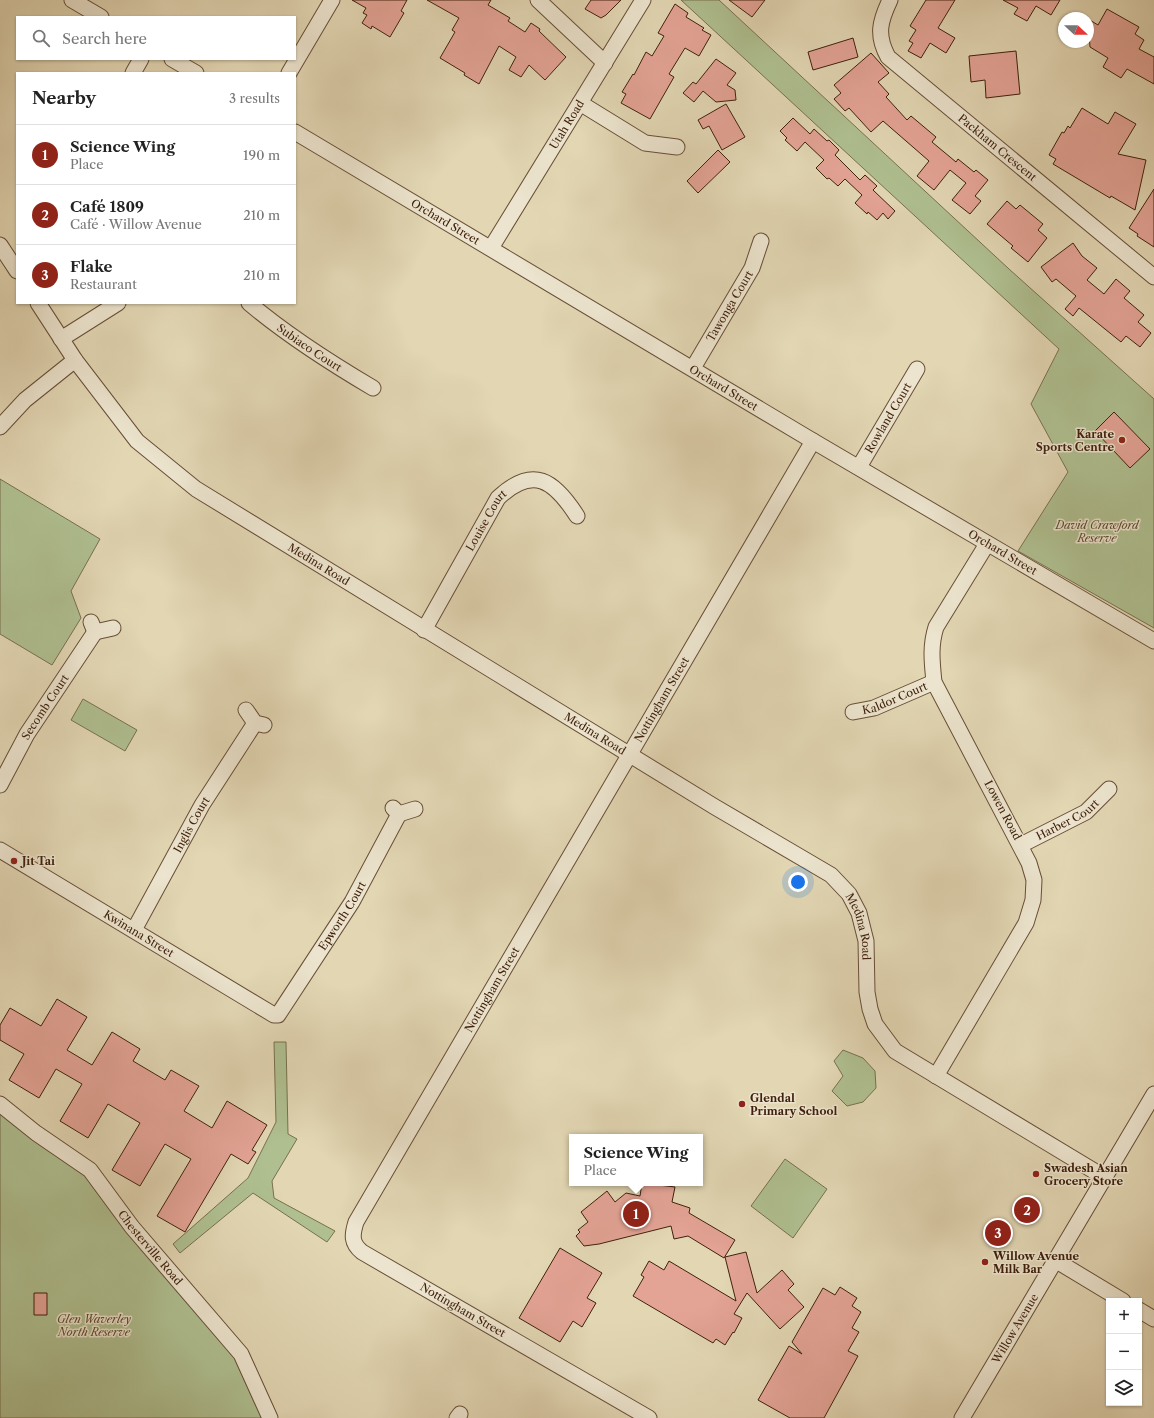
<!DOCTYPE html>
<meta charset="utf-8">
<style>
body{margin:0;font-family:"Libre Caslon Text",serif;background:#f6f6f6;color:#222}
.controls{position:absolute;right:12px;bottom:12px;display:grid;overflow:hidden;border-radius:0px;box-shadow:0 1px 3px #0004}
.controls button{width:36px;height:36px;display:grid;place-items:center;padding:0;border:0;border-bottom:1px solid #e0e0e0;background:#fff;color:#222;font:20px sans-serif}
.compass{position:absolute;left:1058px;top:12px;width:36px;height:36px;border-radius:50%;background:#fff;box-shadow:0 1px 3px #0004;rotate:112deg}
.you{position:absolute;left:798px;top:882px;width:14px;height:14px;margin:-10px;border:3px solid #fff;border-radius:50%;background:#1a73e8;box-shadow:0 0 0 6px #1a73e833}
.badge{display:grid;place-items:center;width:26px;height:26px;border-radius:50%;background:#8f2418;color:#fff;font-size:13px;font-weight:700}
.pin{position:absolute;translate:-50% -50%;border:2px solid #fff;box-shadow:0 1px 4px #0006}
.popup{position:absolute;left:569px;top:1134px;width:134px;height:52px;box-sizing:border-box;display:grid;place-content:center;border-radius:0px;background:#fff;filter:drop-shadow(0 1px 3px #0005);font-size:13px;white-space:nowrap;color:#767676}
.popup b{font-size:15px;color:#222}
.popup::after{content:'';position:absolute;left:50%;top:100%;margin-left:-8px;border:8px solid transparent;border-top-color:#fff}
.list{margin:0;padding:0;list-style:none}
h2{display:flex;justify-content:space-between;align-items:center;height:52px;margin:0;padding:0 16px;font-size:17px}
h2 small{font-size:13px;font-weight:400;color:#767676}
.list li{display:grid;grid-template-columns:26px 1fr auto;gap:12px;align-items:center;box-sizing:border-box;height:60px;padding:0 16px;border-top:1px solid #e0e0e0}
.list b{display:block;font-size:15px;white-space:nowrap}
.list p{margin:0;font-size:13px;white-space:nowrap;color:#767676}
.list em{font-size:13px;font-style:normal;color:#767676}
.icon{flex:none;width:22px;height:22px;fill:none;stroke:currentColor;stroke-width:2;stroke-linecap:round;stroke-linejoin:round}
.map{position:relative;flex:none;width:1154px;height:1418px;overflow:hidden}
.search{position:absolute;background:#fff;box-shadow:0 1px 3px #0004;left:16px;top:16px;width:280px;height:44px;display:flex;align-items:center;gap:10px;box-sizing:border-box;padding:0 14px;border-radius:0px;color:#767676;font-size:15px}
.panel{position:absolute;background:#fff;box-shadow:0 1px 3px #0004;left:16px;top:72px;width:280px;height:232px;border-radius:0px}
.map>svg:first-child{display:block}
</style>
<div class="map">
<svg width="1154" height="1418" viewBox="0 0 1154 1418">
<rect width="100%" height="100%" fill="#e2d6b3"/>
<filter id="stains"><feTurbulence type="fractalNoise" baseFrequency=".005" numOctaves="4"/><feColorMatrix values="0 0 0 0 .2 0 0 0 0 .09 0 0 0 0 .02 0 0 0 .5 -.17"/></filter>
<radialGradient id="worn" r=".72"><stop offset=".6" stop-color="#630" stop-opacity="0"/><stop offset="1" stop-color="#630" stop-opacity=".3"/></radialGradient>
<path fill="#afbf90" stroke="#78704e" d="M681 0H719L1009 269 1154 399V628L1018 551 1068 472 1031 404 1059 349Z
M0 479 100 539 71 591 81 618 52 665 0 634Z
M83 699 137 730 125 751 71 720Z
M274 1042H286L288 1134 297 1139 272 1181 274 1198 335 1231 327 1242 253 1193 180 1253 173 1244 248 1178 276 1122Z
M843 1050 863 1058 875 1071 876 1088 863 1102 847 1106 832 1091 843 1076 834 1061Z
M0 1104 90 1170 241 1354 270 1418H0Z
M785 1159 827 1189 793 1238 751 1206Z"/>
<path fill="#e3a395" stroke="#40210d" d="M352 0H407L401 11 404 13 390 37 372 26 371 29 362 23 367 15 363 13 366 8Z
M427 0H491L488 5 510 18 508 21 525 32 531 23 540 29 539 31 566 57 545 80 529 65 521 77 509 70 516 57 499 46 479 84 464 75 465 73 440 58 455 32 452 30 459 18Z
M591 0H621L606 15 601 18 585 9Z
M729 0H765L752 17Z
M926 0H955L938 28 955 38 946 53 930 43 921 58 908 51 913 43 909 41 916 30 910 26Z
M1003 0H1060L1051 15 1036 6 1027 21 1014 14 1018 8Z
M675 4 688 13 686 17 704 28 702 30 711 35 699 56 685 48 669 74 674 77 650 119 621 103 626 94 622 92 633 74 634 75 646 52 652 56 664 36 658 33Z
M1107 9 1139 27 1135 34 1144 40 1139 49 1154 57V84L1127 69 1121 78 1103 67 1108 58 1090 47 1088 19 1098 25Z
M853 38 858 57 813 70 808 52Z
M1016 51 1020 94 986 98 985 80 971 82 969 56Z
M871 53 889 73 878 82 889 94 886 97 907 120 911 116 936 137 932 142 956 162 958 159 974 172 976 170 988 180 975 196 981 201 970 214 952 200 966 183 950 170 934 190 917 176 929 161 883 121 871 132 849 108 845 111 834 99 841 93 834 85Z
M716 59 736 73 727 85 735 90 736 100 716 102 703 91 694 102 683 93 693 82 696 84Z
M726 104 745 137 722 150 709 126 703 129 698 120Z
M1082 108 1108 124 1115 112 1136 124 1118 154 1146 160 1135 210 1111 196 1110 198 1053 164 1056 159 1049 155 1062 132 1064 133 1068 126 1070 128Z
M793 118 810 134 814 129 827 141 829 140 839 150 835 155 860 180 865 175 877 186 873 190 895 211 888 219 883 213 877 220 868 212 867 214 855 203 862 195 845 179 838 186 829 178 827 179 816 168 824 160 805 142 797 151 785 140 787 138 780 131Z
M718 150 730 162 698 193 687 181Z
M1154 189V247L1137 236 1138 234 1129 228Z
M1007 201 1016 209 1020 205 1043 224 1038 230 1047 238 1028 262 1011 248 1013 246 987 224Z
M1073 243 1082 256 1097 268 1087 280 1104 294 1116 279 1130 291 1124 298 1144 315 1138 322 1151 333 1140 347 1126 336 1121 342 1079 308 1073 316 1065 309 1076 296 1056 279 1052 282 1041 267Z
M1114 412 1150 449 1130 468 1095 431Z
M57 999 87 1017 67 1050 92 1065 112 1032 140 1049 133 1061 165 1080 171 1070 199 1086 184 1111 212 1128 227 1101 267 1125 252 1150 256 1152 248 1164 231 1154 185 1232 157 1216 191 1159 165 1144 140 1186 112 1170 140 1123 108 1104 88 1138 60 1121 82 1084 56 1069 39 1098 9 1080 24 1054 0 1040V1025L10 1008 41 1026Z
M642 1183 675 1187 672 1202 690 1208 689 1213 735 1240 724 1258 688 1236 674 1239 671 1226 599 1244 584 1246 576 1236 580 1232 578 1230 588 1222 581 1212 607 1191 615 1202 626 1193 640 1196Z
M560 1248 602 1273 587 1298 596 1303 582 1327 573 1321 560 1342 519 1318Z
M746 1252 757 1293 782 1270 794 1284 788 1290 804 1307 780 1329 747 1293 734 1314 742 1318 734 1333 733 1332 725 1345 716 1339 713 1343 633 1296 644 1277 641 1275 649 1261 664 1270 669 1261 736 1301 725 1257Z
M840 1287 857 1298 852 1306 861 1312 852 1328 859 1332 848 1351 858 1356 824 1418H790L758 1400 789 1346 802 1354 792 1342 823 1288 835 1295Z
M34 1293H47V1315H34Z"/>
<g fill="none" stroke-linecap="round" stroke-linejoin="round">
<g stroke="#684e36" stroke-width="17">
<g id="minor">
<path d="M72 0 101 17"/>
<path d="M538 0 605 63"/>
<path id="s1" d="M890 0C880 21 876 35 888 57L1154 277"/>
<path d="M172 59 196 73"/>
<path d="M133 73 141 59"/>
<path d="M289 73 332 0"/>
<path d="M580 103 645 143 677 147"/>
<path id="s2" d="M295 132 813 441 1154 641"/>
<path d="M0 245 17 271"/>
<path id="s3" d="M491 248 643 0"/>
<path id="s4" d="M38 303 75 360 137 441 196 489 715 807 831 875 849 894 859 913 866 941 867 992 870 1009 875 1024 895 1051 1104 1177"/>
<path id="s5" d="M249 303C288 336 329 362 373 388"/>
<path d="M61 339 118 303"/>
<path id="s6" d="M693 368 752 268 761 241"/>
<path d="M0 427 25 400 75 360"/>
<path id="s7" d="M859 467 917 369"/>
<path d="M91 622 95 632 113 628"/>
<path id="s8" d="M424 630 498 498C533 465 554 480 577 516"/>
<path d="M246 710 255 723 264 725"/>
<path id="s9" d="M853 712 874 708 934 682"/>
<path id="s10" d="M0 785 27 734 95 632"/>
<path d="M393 808 399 814 415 809"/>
<path id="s11" d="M1021 845 1086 812 1109 789"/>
<path id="s12" d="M0 850 274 1015H278L352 902 399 814"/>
<path id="s13" d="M134 930 202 805 255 723"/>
<path d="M936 1076 1026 923 1033 900 1034 880 1029 863 934 682C932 662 930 646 936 627L987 544"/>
<path id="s14" d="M0 1104 36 1133 90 1170 132 1227 241 1354 270 1418"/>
<path d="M1055 1260 1123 1301"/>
<path d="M1139 1310 1154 1319"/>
<path d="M457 1418 460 1414"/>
<path id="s15" d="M649 1418 362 1252C351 1243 352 1235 356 1222L813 441"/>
<path id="s16" d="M962 1418 1154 1094"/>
</g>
</g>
<use href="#minor" stroke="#ece4ce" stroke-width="15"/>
</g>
<g fill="#8f2418" stroke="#ece4ce" stroke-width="1.5">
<circle cx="1122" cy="440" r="4"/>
<circle cx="14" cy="861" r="4"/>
<circle cx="742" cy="1104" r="4"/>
<circle cx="1036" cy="1174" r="4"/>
<circle cx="985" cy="1262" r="4"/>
</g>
<g text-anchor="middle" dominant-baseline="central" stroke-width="3" stroke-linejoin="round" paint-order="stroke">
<g font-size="11" fill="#40210d" stroke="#ece4ce">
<text stroke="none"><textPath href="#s3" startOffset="145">Utah Road</textPath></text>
<text stroke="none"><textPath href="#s1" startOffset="202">Packham Crescent</textPath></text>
<text stroke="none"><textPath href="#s2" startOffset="175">Orchard Street</textPath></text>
<text stroke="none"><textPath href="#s6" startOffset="72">Tawonga Court</textPath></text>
<text stroke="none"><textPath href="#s5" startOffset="75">Subiaco Court</textPath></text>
<text stroke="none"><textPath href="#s2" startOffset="499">Orchard Street</textPath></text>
<text stroke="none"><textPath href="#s7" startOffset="57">Rowland Court</textPath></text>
<text stroke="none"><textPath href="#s8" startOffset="126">Louise Court</textPath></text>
<text stroke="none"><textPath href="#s2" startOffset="823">Orchard Street</textPath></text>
<text stroke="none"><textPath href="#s4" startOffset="390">Medina Road</textPath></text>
<text stroke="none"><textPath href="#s9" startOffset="44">Kaldor Court</textPath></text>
<text stroke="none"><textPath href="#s15" startOffset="970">Nottingham Street</textPath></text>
<text stroke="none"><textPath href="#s10" startOffset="90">Secomb Court</textPath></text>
<text stroke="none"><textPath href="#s4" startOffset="714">Medina Road</textPath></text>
<text transform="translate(1003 810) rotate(62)">Lowen Road</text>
<text stroke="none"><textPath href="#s11" startOffset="53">Harber Court</textPath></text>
<text stroke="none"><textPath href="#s13" startOffset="120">Inglis Court</textPath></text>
<text stroke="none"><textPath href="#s12" startOffset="442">Epworth Court</textPath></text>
<text stroke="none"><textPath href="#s4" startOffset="1050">Medina Road</textPath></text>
<text stroke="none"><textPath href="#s12" startOffset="162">Kwinana Street</textPath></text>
<text stroke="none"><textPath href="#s15" startOffset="634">Nottingham Street</textPath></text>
<text stroke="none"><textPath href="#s14" startOffset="210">Chesterville Road</textPath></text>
<text transform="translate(463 1310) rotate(30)">Nottingham Street</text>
<text stroke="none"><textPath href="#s16" startOffset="104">Willow Avenue</textPath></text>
</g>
<g font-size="11" font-weight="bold" fill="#40210d" stroke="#ece4ce" text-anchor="start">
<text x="1114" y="434" text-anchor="end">Karate<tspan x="1114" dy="13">Sports Centre</tspan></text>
<text x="22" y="861">Jit Tai</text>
<text x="750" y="1098">Glendal<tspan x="750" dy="13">Primary School</tspan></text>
<text x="1044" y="1168">Swadesh Asian<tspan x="1044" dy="13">Grocery Store</tspan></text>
<text x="993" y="1256">Willow Avenue<tspan x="993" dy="13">Milk Bar</tspan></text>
</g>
<g font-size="11" font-style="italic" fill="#5c482e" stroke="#ece4ce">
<text x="1097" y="525">David Crawford<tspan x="1097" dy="13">Reserve</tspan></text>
<text x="94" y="1319">Glen Waverley<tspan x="94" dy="13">North Reserve</tspan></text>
</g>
</g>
<rect width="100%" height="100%" filter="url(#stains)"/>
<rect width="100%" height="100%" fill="url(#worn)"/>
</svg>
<div class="controls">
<button>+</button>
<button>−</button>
<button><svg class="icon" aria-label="layers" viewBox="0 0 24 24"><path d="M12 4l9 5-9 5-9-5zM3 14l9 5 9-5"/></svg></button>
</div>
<svg class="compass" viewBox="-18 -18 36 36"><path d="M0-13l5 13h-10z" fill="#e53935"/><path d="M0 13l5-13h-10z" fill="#767676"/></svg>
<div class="you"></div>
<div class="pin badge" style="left:636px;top:1214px">1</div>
<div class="popup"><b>Science Wing</b>Place</div>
<div class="pin badge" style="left:1027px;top:1210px">2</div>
<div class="pin badge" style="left:998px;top:1233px">3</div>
<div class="search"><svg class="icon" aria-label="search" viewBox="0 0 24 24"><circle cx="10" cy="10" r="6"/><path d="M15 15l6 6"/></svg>Search here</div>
<section class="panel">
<h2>Nearby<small>3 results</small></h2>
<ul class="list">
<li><span class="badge">1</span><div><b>Science Wing</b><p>Place</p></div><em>190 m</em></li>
<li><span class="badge">2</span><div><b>Café 1809</b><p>Café · Willow Avenue</p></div><em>210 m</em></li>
<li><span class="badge">3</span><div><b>Flake</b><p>Restaurant</p></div><em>210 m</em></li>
</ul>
</section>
</div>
